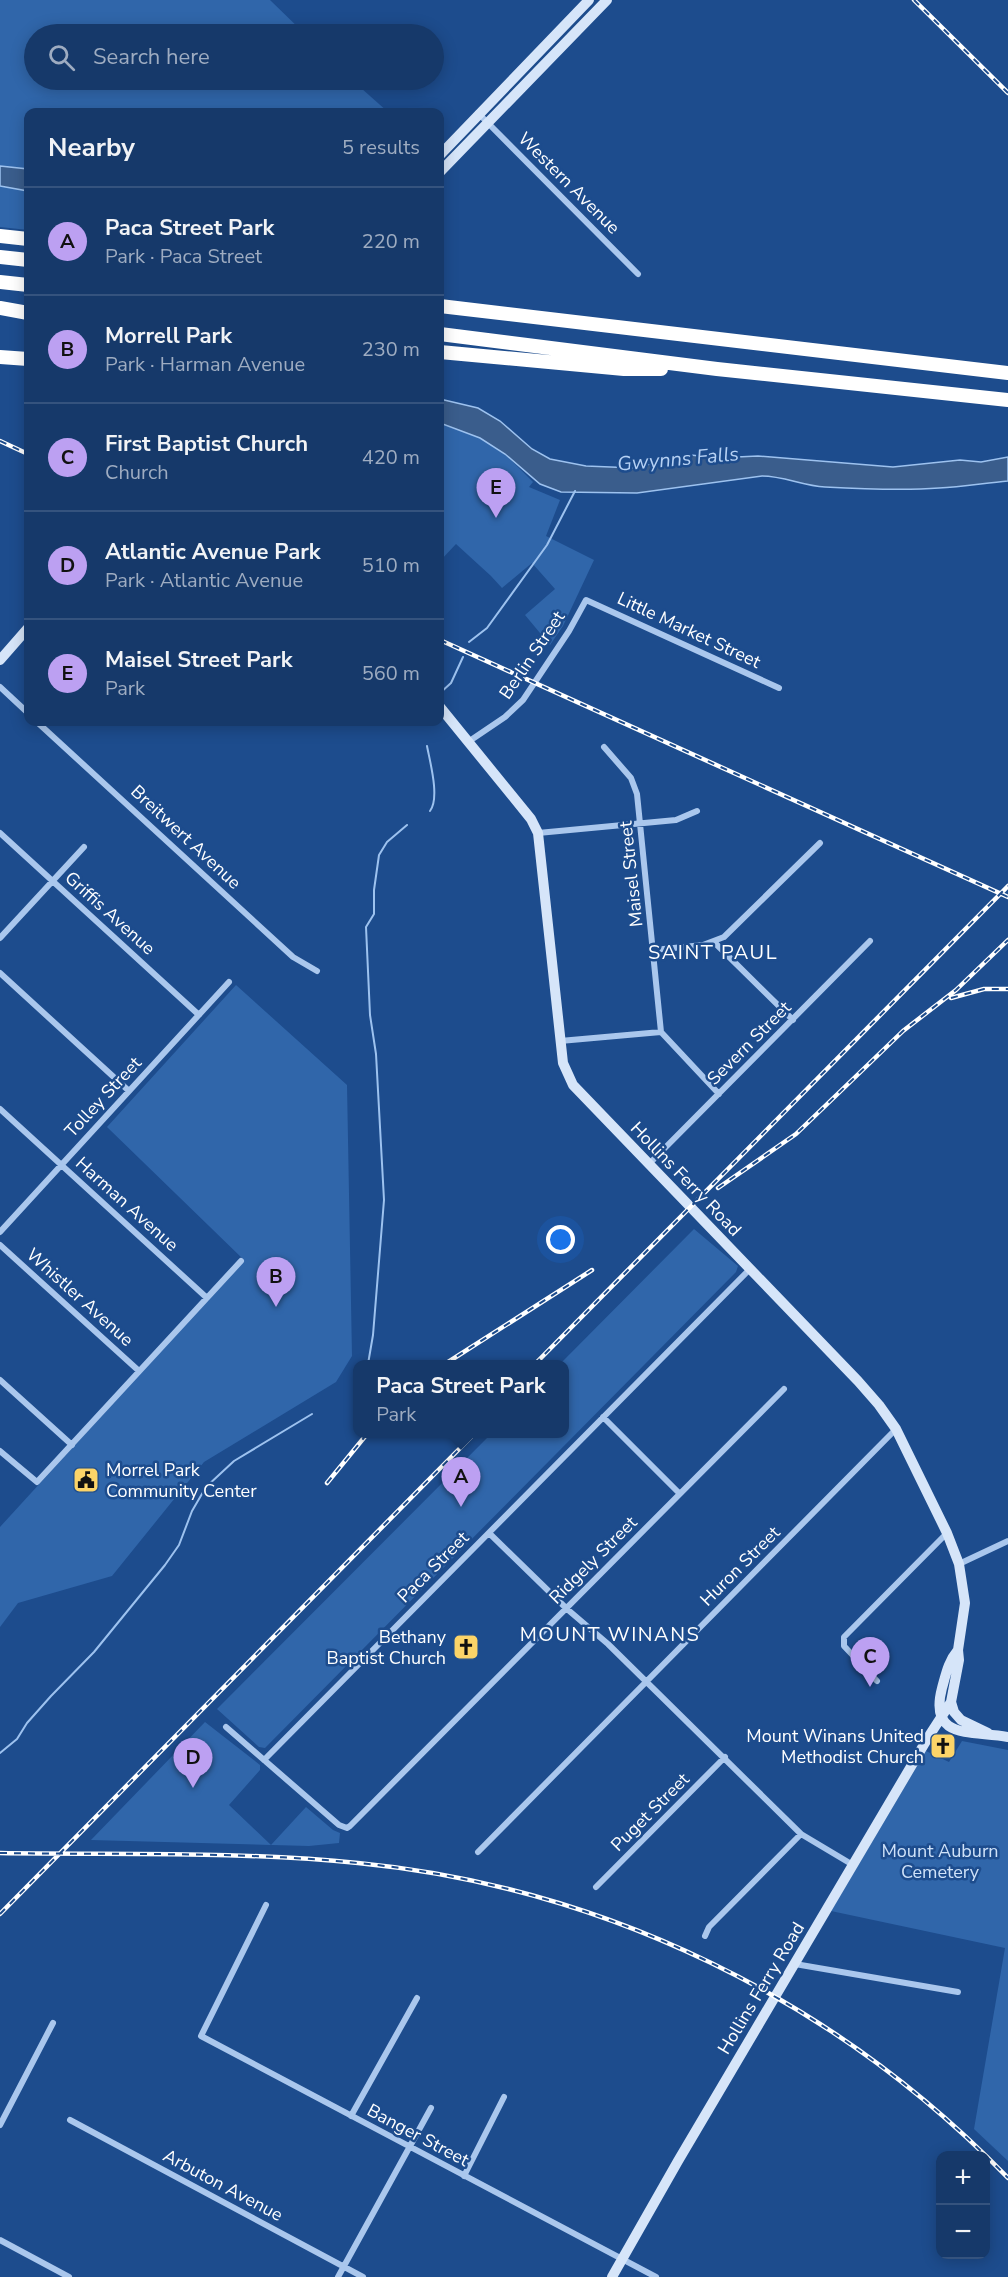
<!DOCTYPE html>
<meta charset="utf-8">
<style>
body{margin:0;font-family:"Nunito Sans",sans-serif;background:#1f4070;color:#f1f3f6}
.controls{position:absolute;right:18px;bottom:18px;display:grid;overflow:hidden;border-radius:12px;box-shadow:0 3px 15px #0003}
.controls button{width:54px;height:54px;display:grid;place-items:center;padding:0;border:0;border-bottom:2px solid #35537e;background:#16396a;color:#f1f3f6;font:30px sans-serif}
.you{position:absolute;left:561px;top:1240px;width:21px;height:21px;margin:-15px;border:4px solid #fff;border-radius:50%;background:#1a73e8;box-shadow:0 0 0 9px #1a73e833}
.badge{display:grid;place-items:center;width:39px;height:39px;border-radius:50%;background:#bca0f2;color:#111;font-size:20px;font-weight:700}
.pin{position:absolute;translate:-50% -50px;filter:drop-shadow(0 2px 3px #0008)}
.pin::after{content:'';position:absolute;top:32px;width:21px;height:18px;background:inherit;clip-path:polygon(0 0,100% 0,50% 100%)}
.popup{position:absolute;left:353px;top:1360px;width:216px;height:78px;box-sizing:border-box;display:grid;place-content:center;border-radius:12px;background:#16396a;filter:drop-shadow(0 2px 4px #0005);font-size:20px;white-space:nowrap;color:#9eacc1}
.popup b{font-size:22px;color:#f1f3f6}
.popup::after{content:'';position:absolute;left:50%;top:100%;margin-left:-12px;border:12px solid transparent;border-top-color:#16396a}
.list{margin:0;padding:0;list-style:none}
h2{display:flex;justify-content:space-between;align-items:center;height:78px;margin:0;padding:0 24px;font-size:26px}
h2 small{font-size:20px;font-weight:400;color:#9eacc1}
.list li{display:grid;grid-template-columns:39px 1fr auto;gap:18px;align-items:center;box-sizing:border-box;height:108px;padding:0 24px;border-top:2px solid #35537e}
.list b{display:block;font-size:22px;white-space:nowrap}
.list p{margin:0;font-size:20px;white-space:nowrap;color:#9eacc1}
.list em{font-size:20px;font-style:normal;color:#9eacc1}
.icon{flex:none;width:33px;height:33px;fill:none;stroke:currentColor;stroke-width:2;stroke-linecap:round;stroke-linejoin:round}
.map{position:relative;flex:none;width:1008px;height:2277px;overflow:hidden}
.search{position:absolute;background:#16396a;box-shadow:0 3px 15px #0003;left:24px;top:24px;width:420px;height:66px;display:flex;align-items:center;gap:15px;box-sizing:border-box;padding:0 21px;border-radius:33px;color:#9eacc1;font-size:22px}
.panel{position:absolute;background:#16396a;box-shadow:0 3px 15px #0003;left:24px;top:108px;width:420px;height:618px;border-radius:12px}
.map>svg:first-child{display:block}
</style>
<div class="map">
<svg width="1008" height="2277" viewBox="0 0 1008 2277">
<rect width="100%" height="100%" fill="#1d4c8d"/>
<path fill="#3066aa" d="M0 0H270L305 34H34V80H352L388 112H28V230L0 227Z
M440 413 497 446 533 482 529 487 560 500 546 536 594 560 563 626 550 645 525 615 555 589 532 563 502 588 491 576 456 544 440 561Z
M236 985 347 1085 352 1356 336 1382 204 1462 112 1576 18 1603 0 1627V1527L244 1260 107 1127Z
M694 1229 738 1266 736 1272 265 1748 259 1747 217 1709 491 1434H564V1364H560Z
M205 1722 260 1765V1770L229 1805 271 1845 306 1807 333 1830 340 1833 339 1843 309 1846 91 1840Z
M962 1741 1008 1750V2161L974 2129 1005 1948 831 1911 926 1751 949 1762Z"/>
<path fill="#3a5d8c" stroke="#9dc2ef" stroke-width="1.5" d="M0 166 28 169V191L0 186Z
M440 399 478 408 500 421 532 449 550 459 586 466 635 468 665 460 691 455 716 458 758 456 893 467 960 460 981 462 1008 457V481C985 483 962 487 939 488 902 491 862 489 825 487 803 486 784 476 762 476L637 493 561 492 540 484 505 454 480 438 440 423Z"/>
<g fill="none" stroke-linecap="round" stroke-linejoin="round">
<path stroke="#9dc2ef" stroke-width="2" d="M469 642 487 628 547 545 575 491
M440 693 451 683 463 657
M427 746C430 762 440 798 430 811
M368 1364 373 1335 384 1200 376 1054 370 1015 366 927 374 914V890L379 855 387 842 407 825
M0 1753 17 1739 27 1723 51 1696 94 1652 165 1565 179 1545 192 1511 206 1487 234 1461 312 1414"/>
<path stroke="#aac7ed" stroke-width="6" d="M478 113 638 274
M0 687 28 713
M37 722 293 957 317 971
M468 742 505 717 523 700 569 631 586 600 779 688
M604 747 631 778 637 794 661 1032 719 1094
M0 833 199 1015
M538 833 676 820 697 811
M0 938 84 847
M715 943 793 1020
M654 950 703 945 724 937 820 843
M0 973 129 1091
M560 1041 661 1032
M0 1109 207 1298
M649 1164 870 941
M0 1232 229 982
M0 1245 139 1371
M0 1380 72 1445
M603 1417 680 1494
M0 1451 37 1482 241 1261
M489 1533 567 1609 608 1644 801 1834 853 1865
M959 1564 1008 1541
M877 1681 844 1646V1637L947 1533
M226 1727 339 1825 347 1828 350 1826 784 1389
M264 1760 750 1269
M478 1852 896 1429
M596 1887 725 1757
M266 1905 201 2036 656 2277
M705 1936 709 1927 801 1834
M795 1964 958 1992
M351 2116 417 1998
M70 2120 363 2277
M0 2125 53 2023
M464 2176 504 2097
M0 2240 69 2277
M338 2277 431 2108"/>
<path stroke="#d6e5f9" stroke-width="10" d="M440 155 589 0
M440 172 607 0
M0 660 28 628
M440 707 531 819 538 833 563 1063 573 1085 858 1381 879 1405 896 1429 947 1533 959 1564 965 1603 958 1650 959 1660 951 1702 954 1712 961 1720 988 1733
M958 1650C948 1662 946 1674 942 1688 928 1741 973 1730 1008 1737
M612 2277 678 2161 929 1736 951 1702"/>
<path stroke="#fff" stroke-width="14" d="M0 236 28 239
M0 257 28 260
M0 282 28 285
M440 306 1008 373
M0 308 28 313
M440 334 717 369 1008 400
M440 352 624 369H661
M0 357 28 359"/>
<g stroke="#fff" stroke-width="4.5">
<path id="rail" d="M914 0 1008 93
M0 441 28 454
M440 640 1008 897
M951 998 984 989H1008
M718 1188 796 1134 903 1031 956 990 1008 940
M445 1364 592 1270
M535 1364 1008 886
M327 1483 367 1434
M0 1853C119 1855 239 1851 358 1863 604 1887 836 2000 1008 2178
M0 1914 474 1434"/>
</g>
<use href="#rail" stroke="#1d4c8d" stroke-width="2" stroke-dasharray="7" stroke-linecap="butt"/>
</g>
<defs>
<g id="civic-square" transform="scale(1.35)"><rect x="-9" y="-9" width="18" height="18" rx="4" fill="#fcd468" stroke="#1d4c8d"/><path d="M-.6-6.5H3V-4.5H.6V-3L4-1V1h2V6H-6V1h2V-1L-.6-3ZM-1.2 2.5V6h2.4V2.5Z" fill="#111"/></g>
<g id="church-square" transform="scale(1.35)"><rect x="-9" y="-9" width="18" height="18" rx="4" fill="#fcd468" stroke="#1d4c8d"/><path d="M-1.2-6h2.4v3.5h3.3v2.4h-3.3V6h-2.4V-.1h-3.3v-2.4h3.3Z" fill="#111"/></g>
</defs>
<g fill-rule="evenodd">
<use href="#civic-square" x="86" y="1480"/>
<use href="#church-square" x="466" y="1647"/>
<use href="#church-square" x="943" y="1746"/>
</g>
<g text-anchor="middle" dominant-baseline="central" stroke-width="5" stroke-linejoin="round" paint-order="stroke">
<g font-size="18" fill="#fff" stroke="#1d4c8d">
<text transform="translate(569 183) rotate(45)">Western Avenue</text>
<text transform="translate(689 630) rotate(25)">Little Market Street</text>
<text transform="translate(532 655) rotate(-56)">Berlin Street</text>
<text transform="translate(186 837) rotate(43)">Breitwert Avenue</text>
<text transform="translate(631 874) rotate(-96)">Maisel Street</text>
<text transform="translate(110 913) rotate(42)">Griffis Avenue</text>
<text transform="translate(749 1043) rotate(-45)">Severn Street</text>
<text transform="translate(103 1097) rotate(-47)">Tolley Street</text>
<text transform="translate(686 1179) rotate(46)">Hollins Ferry Road</text>
<text transform="translate(127 1204) rotate(42)">Harman Avenue</text>
<text transform="translate(80 1297) rotate(42)">Whistler Avenue</text>
<text transform="translate(593 1560) rotate(-45)">Ridgely Street</text>
<text transform="translate(740 1566) rotate(-45)">Huron Street</text>
<text transform="translate(433 1567) rotate(-45)">Paca Street</text>
<text transform="translate(650 1812) rotate(-45)">Puget Street</text>
<text transform="translate(761 1988) rotate(-59)">Hollins Ferry Road</text>
<text transform="translate(418 2135) rotate(28)">Banger Street</text>
<text transform="translate(223 2185) rotate(28)">Arbuton Avenue</text>
</g>
<g font-size="18" fill="#fff" stroke="#1d4c8d" text-anchor="end">
<text x="106" y="1470" text-anchor="start">Morrel Park<tspan x="106" dy="21">Community Center</tspan></text>
<text x="446" y="1637">Bethany<tspan x="446" dy="21">Baptist Church</tspan></text>
<text x="924" y="1736">Mount Winans United<tspan x="924" dy="21">Methodist Church</tspan></text>
</g>
<g font-size="18" fill="#cfe2f9" stroke="#1d4c8d">
<text x="940" y="1851">Mount Auburn<tspan x="940" dy="21">Cemetery</tspan></text>
</g>
<g font-size="20" font-style="italic" fill="#b6d1f4" stroke="#1d4c8d">
<text transform="translate(678 459) rotate(-5)">Gwynns Falls</text>
</g>
<g font-size="20" letter-spacing="1.5" fill="#fff" stroke="#1d4c8d">
<text x="713" y="952">SAINT PAUL</text>
<text x="610" y="1634">MOUNT WINANS</text>
</g>
</g>
</svg>
<div class="controls">
<button>+</button>
<button>−</button>
</div>
<div class="you"></div>
<div class="pin badge" style="left:461px;top:1507px">A</div>
<div class="popup"><b>Paca Street Park</b>Park</div>
<div class="pin badge" style="left:276px;top:1307px">B</div>
<div class="pin badge" style="left:870px;top:1687px">C</div>
<div class="pin badge" style="left:193px;top:1788px">D</div>
<div class="pin badge" style="left:496px;top:518px">E</div>
<div class="search"><svg class="icon" aria-label="search" viewBox="0 0 24 24"><circle cx="10" cy="10" r="6"/><path d="M15 15l6 6"/></svg>Search here</div>
<section class="panel">
<h2>Nearby<small>5 results</small></h2>
<ul class="list">
<li><span class="badge">A</span><div><b>Paca Street Park</b><p>Park · Paca Street</p></div><em>220 m</em></li>
<li><span class="badge">B</span><div><b>Morrell Park</b><p>Park · Harman Avenue</p></div><em>230 m</em></li>
<li><span class="badge">C</span><div><b>First Baptist Church</b><p>Church</p></div><em>420 m</em></li>
<li><span class="badge">D</span><div><b>Atlantic Avenue Park</b><p>Park · Atlantic Avenue</p></div><em>510 m</em></li>
<li><span class="badge">E</span><div><b>Maisel Street Park</b><p>Park</p></div><em>560 m</em></li>
</ul>
</section>
</div>
